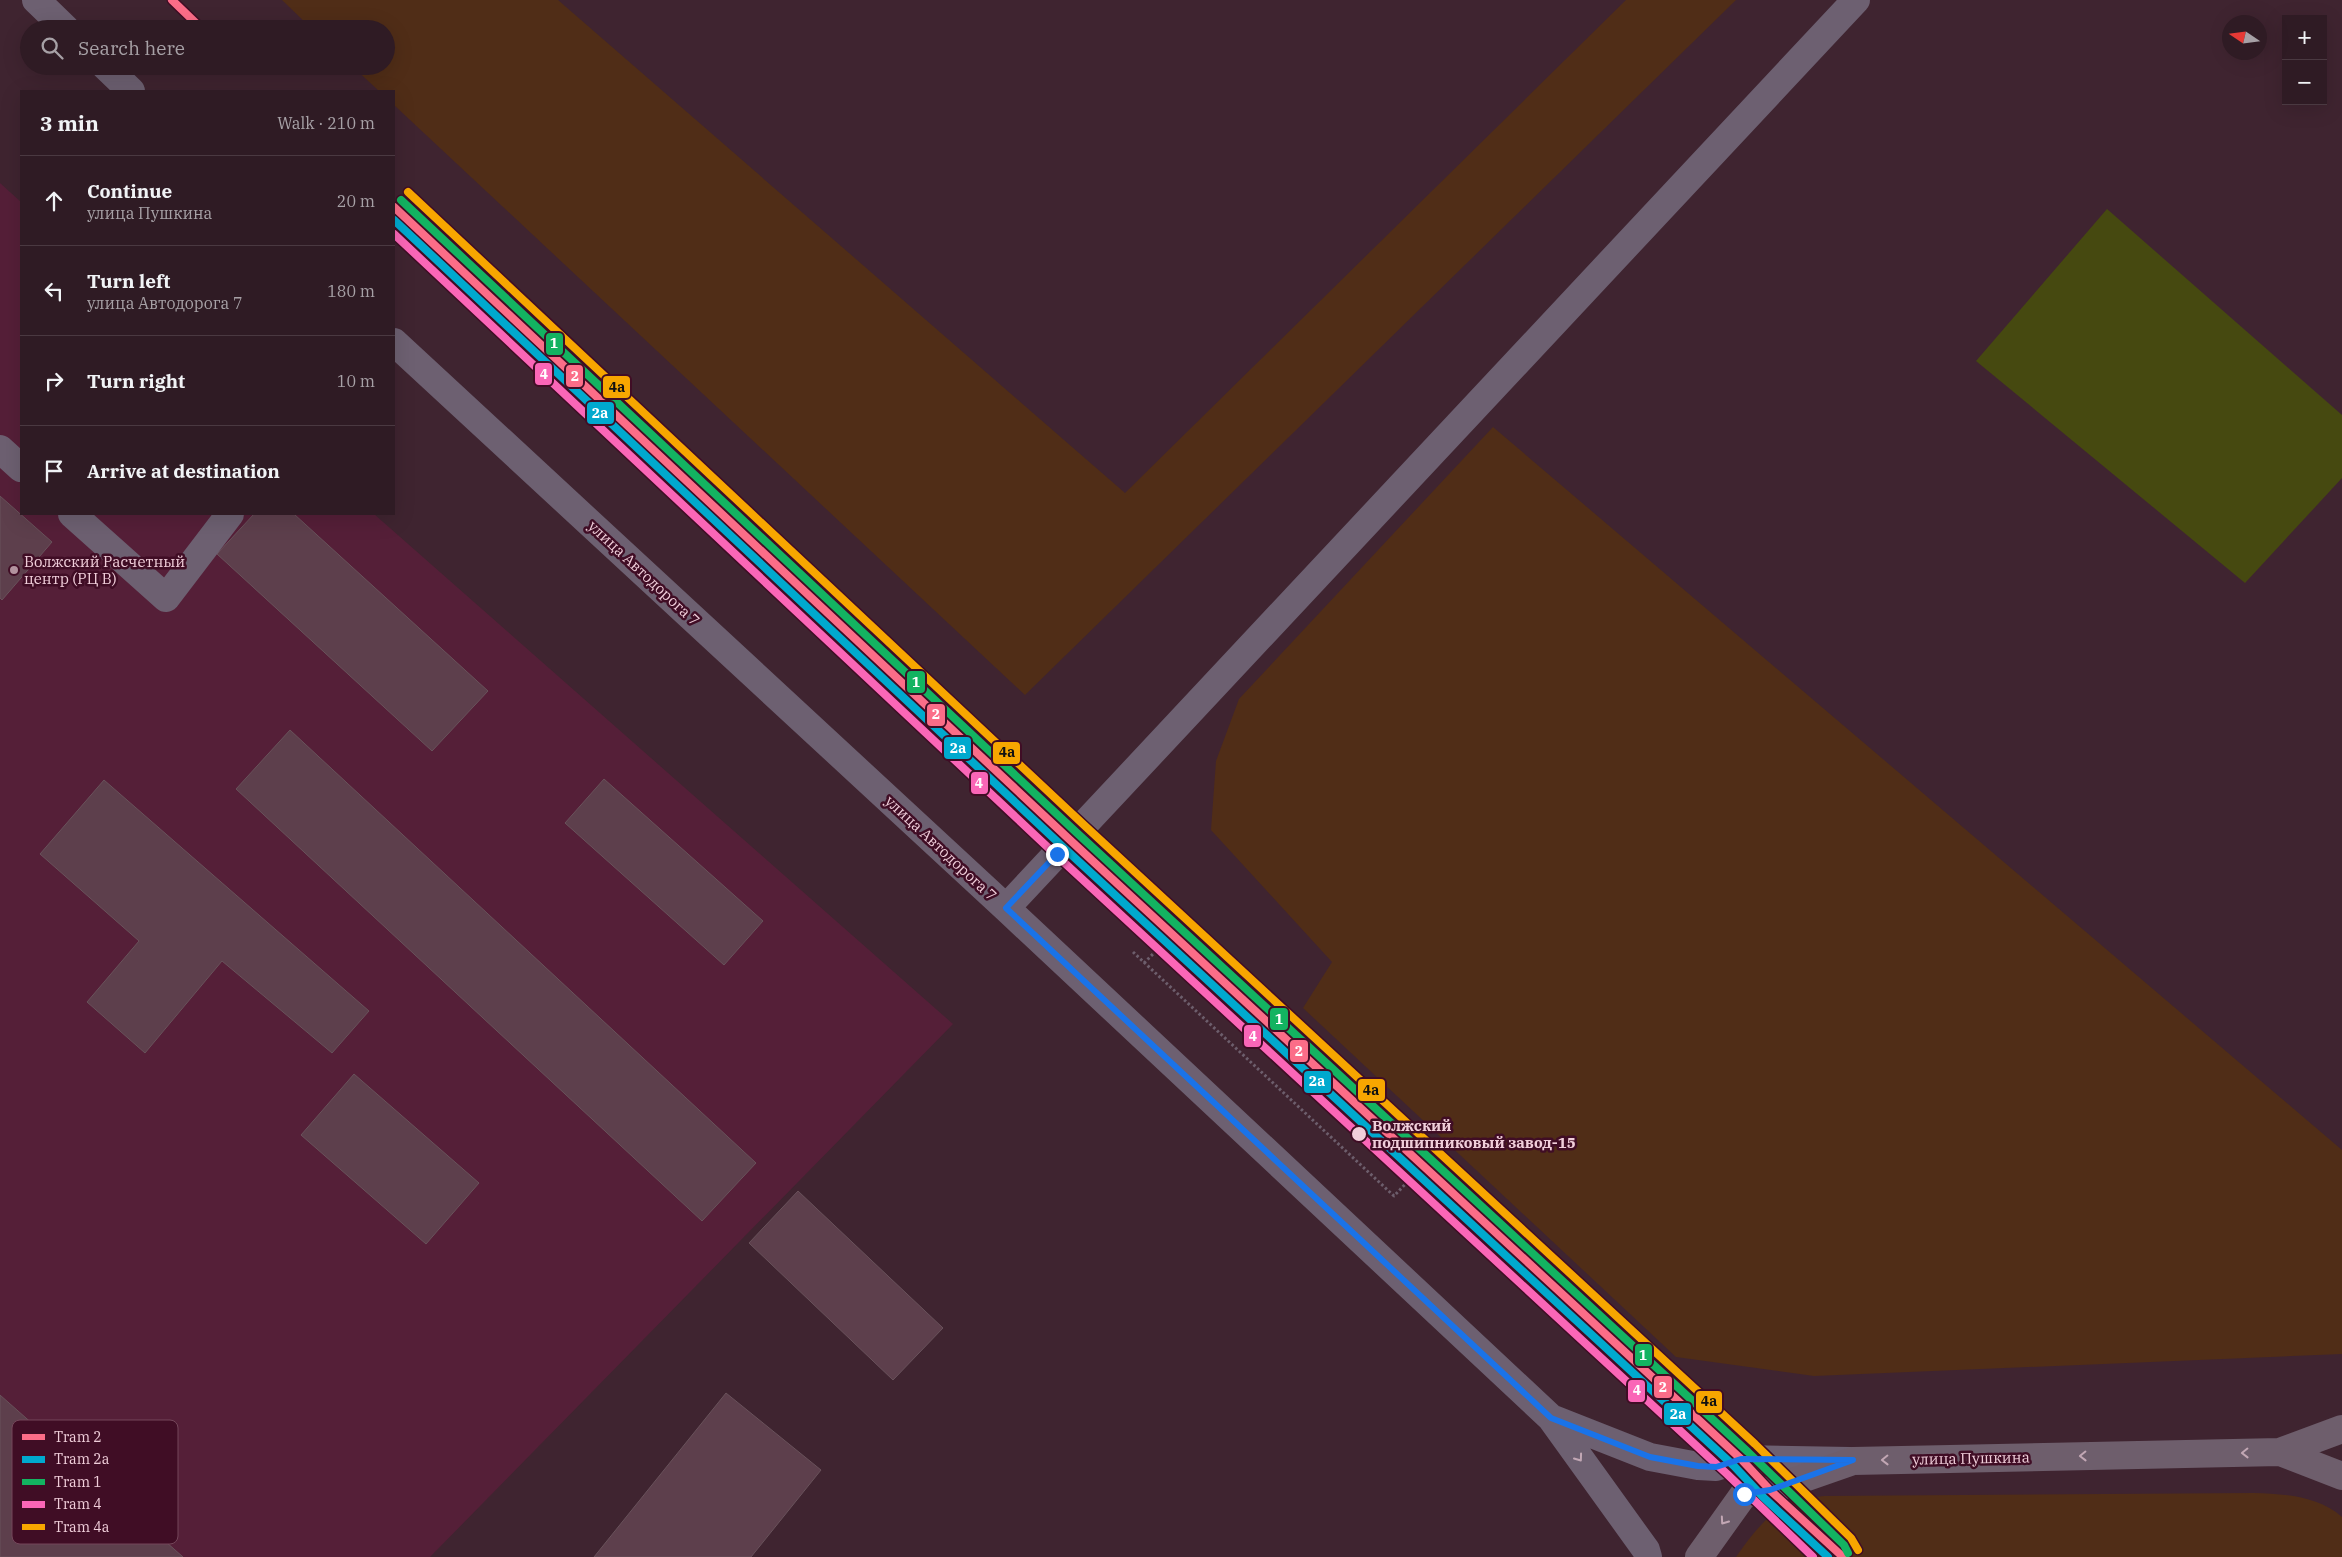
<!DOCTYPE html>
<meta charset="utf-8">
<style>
body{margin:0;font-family:"IBM Plex Serif",serif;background:#3b2831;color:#f1f3f6}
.controls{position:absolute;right:15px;top:15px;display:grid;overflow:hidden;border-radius:0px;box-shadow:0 5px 20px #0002}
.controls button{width:45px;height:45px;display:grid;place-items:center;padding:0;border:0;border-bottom:1px solid #4a3941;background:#2f1b24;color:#f1f3f6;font:25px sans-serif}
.compass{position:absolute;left:2222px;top:15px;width:45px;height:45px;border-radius:50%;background:#2f1b24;box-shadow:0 5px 20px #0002;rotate:283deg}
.stop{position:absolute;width:15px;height:15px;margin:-11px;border:4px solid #1a73e8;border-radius:50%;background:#fff}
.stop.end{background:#1a73e8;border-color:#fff;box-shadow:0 1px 5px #0008}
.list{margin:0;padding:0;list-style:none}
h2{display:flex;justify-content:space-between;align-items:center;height:65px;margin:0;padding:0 20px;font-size:21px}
h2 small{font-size:16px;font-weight:400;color:#a7a1a6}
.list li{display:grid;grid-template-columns:32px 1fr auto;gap:15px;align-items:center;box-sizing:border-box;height:90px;padding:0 20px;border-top:1px solid #4a3941}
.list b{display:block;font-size:19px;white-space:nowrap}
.list p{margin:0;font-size:16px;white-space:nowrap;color:#a7a1a6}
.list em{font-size:16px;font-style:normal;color:#a7a1a6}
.icon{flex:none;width:28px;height:28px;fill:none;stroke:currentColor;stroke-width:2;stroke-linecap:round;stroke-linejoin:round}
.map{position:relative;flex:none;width:2342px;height:1557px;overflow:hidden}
.search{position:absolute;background:#2f1b24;box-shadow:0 5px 20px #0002;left:20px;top:20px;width:375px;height:55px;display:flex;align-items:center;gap:12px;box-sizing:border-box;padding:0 18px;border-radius:28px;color:#a7a1a6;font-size:19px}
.panel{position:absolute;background:#2f1b24;box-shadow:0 5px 20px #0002;left:20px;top:90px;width:375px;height:425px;border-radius:0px}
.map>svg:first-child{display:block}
</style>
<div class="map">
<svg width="2342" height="1557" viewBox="0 0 2342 1557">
<rect width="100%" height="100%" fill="#3f2430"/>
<path fill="#551f38" d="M0 183 21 202V514H374L953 1024 430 1557H0Z"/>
<path fill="#502d17" d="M282 0H558L1125 493 1626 0H1736L1025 695 394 105V91H379L352 66H386V29H312Z
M1493 427 2342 1150V1354L1814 1376 1676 1357 1303 1008 1332 962 1211 830 1216 761 1239 699Z
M2254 1493C2285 1494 2318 1496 2342 1517V1557H1736C1750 1537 1772 1507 1797 1500 1806 1498 1815 1497 1824 1496Z"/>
<path fill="#464910" d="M2107 209 2342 415V478L2245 583 1976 361Z"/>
<path fill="#5d3f4c" stroke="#69525b" d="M0 496 52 542 2 600 0 598Z
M254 514H294L488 691 432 751 217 554Z
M290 730 756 1163 702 1221 236 789Z
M604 779 763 921 724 965 565 823Z
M104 780 369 1011 332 1053 222 961 145 1053 87 1002 139 941 40 854Z
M354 1074 479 1183 426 1244 301 1135Z
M798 1191 943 1328 893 1380 749 1243Z
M726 1393 821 1470 751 1557H594Z
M0 1395 183 1557H0Z"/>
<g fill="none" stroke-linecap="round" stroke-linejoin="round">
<path stroke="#6d5e6c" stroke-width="3" stroke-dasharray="2.5 2.5" stroke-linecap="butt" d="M1133 952 1394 1196 1433 1155
M1144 963 1185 922"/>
<path stroke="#6d6071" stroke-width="28" d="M36 0 66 29
M105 66 131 91
M394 342 1006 908 1551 1418 1646 1550 1648 1557
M0 449 21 468
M72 514 166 598 230 514
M1006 908 1856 0
M1551 1418 1650 1457 1698 1466 1716 1467 1741 1459 1850 1461"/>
<path stroke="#6e5e6c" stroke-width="28" d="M2280 1452 2342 1429
M1699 1557 1744 1494 1770 1490 1853 1461 2280 1452 2342 1476"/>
<g stroke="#400d25" stroke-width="11">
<path id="tram-1" d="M172 0 202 29
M394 207 1070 840 1741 1459 1770 1490 1843 1557"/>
</g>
<g stroke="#400d25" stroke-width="11">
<path id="tram-2" d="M394 220 1063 847 1734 1466 1763 1497 1828 1557"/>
</g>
<g stroke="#400d25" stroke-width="11">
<path id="tram-3" d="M401 200 1077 833 1748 1452 1844 1545 1848 1553"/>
</g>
<g stroke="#400d25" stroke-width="11">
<path id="tram-4" d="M394 234 1056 855 1727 1474 1813 1557"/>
</g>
<g stroke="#400d25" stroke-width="11">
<path id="tram-5" d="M408 192 1084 825 1755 1444 1851 1538 1858 1550"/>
</g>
<use href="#tram-1" stroke="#fb6d88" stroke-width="8"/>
<use href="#tram-2" stroke="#00a9ce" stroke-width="8"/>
<use href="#tram-3" stroke="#13b361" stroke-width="8"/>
<use href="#tram-4" stroke="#fa66b7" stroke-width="8"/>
<use href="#tram-5" stroke="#f7a600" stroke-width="8"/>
</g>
<defs><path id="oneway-chevron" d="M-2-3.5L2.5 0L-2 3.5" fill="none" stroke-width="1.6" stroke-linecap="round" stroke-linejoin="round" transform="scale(1.25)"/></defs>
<g stroke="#c2a7b4">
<use href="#oneway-chevron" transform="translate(2245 1453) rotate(179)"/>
<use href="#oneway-chevron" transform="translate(2083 1456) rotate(179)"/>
<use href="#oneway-chevron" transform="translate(1885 1460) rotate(179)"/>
<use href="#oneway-chevron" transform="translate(1724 1521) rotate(125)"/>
</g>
<use stroke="#c2a8b5" href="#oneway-chevron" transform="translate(1579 1458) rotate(54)"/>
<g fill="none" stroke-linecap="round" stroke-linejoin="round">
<path stroke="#1a73e8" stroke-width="6" d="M1057 854 1006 908 1551 1418 1650 1457 1698 1466 1716 1467 1741 1459 1853 1460 1770 1490 1744 1494"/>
</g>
<circle fill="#b2929e" stroke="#400d25" stroke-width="2" cx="14" cy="570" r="5"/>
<circle fill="#f0ceda" stroke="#400d25" stroke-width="2" cx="1359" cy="1134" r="8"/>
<g text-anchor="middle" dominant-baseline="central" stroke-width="5" stroke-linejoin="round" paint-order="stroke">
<g font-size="15" fill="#f0ceda" stroke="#400d25" text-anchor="start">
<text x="24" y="561">Волжский Расчетный<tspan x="24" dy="17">центр (РЦ В)</tspan></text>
</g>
<g font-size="15" fill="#f0ceda" stroke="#400d25">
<text transform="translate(644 573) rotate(43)">улица Автодорога 7</text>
<text transform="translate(941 848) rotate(43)">улица Автодорога 7</text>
<text transform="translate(1971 1458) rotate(-1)">улица Пушкина</text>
</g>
<g font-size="15" font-weight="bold" fill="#f0ceda" stroke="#400d25" text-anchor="start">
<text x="1372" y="1125">Волжский<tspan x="1372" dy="17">подшипниковый завод-15</tspan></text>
</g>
</g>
<rect x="12" y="1420" width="166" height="124" rx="8" fill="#400d25" stroke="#75475b" stroke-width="1"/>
<rect x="22" y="1434" width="23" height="6" fill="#fb6d88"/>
<rect x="22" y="1456" width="23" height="7" fill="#00a9ce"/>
<rect x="22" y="1479" width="23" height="6" fill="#13b361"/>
<rect x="22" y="1501" width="23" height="7" fill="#fa66b7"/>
<rect x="22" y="1524" width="23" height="6" fill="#f7a600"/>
<g font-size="14" fill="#f0ceda">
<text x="54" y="1442">Tram 2</text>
<text x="54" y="1464">Tram 2а</text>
<text x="54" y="1487">Tram 1</text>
<text x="54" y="1509">Tram 4</text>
<text x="54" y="1532">Tram 4а</text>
</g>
<g stroke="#400d25" stroke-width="2">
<rect x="545" y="332" width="19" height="24" rx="5" fill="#13b361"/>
<rect x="534" y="362" width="19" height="24" rx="5" fill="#fa66b7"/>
<rect x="565" y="364" width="19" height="24" rx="5" fill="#fb6d88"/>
<rect x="602" y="375" width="29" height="24" rx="5" fill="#f7a600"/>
<rect x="586" y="401" width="29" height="24" rx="5" fill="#00a9ce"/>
<rect x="906" y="670" width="20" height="24" rx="5" fill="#13b361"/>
<rect x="926" y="703" width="20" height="24" rx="5" fill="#fb6d88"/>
<rect x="943" y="736" width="29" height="24" rx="5" fill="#00a9ce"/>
<rect x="992" y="741" width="29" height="24" rx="5" fill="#f7a600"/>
<rect x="970" y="771" width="19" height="24" rx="5" fill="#fa66b7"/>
<rect x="1269" y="1007" width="20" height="24" rx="5" fill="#13b361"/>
<rect x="1243" y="1024" width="19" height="24" rx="5" fill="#fa66b7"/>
<rect x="1289" y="1039" width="20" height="24" rx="5" fill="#fb6d88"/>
<rect x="1303" y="1070" width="29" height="24" rx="5" fill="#00a9ce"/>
<rect x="1357" y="1078" width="29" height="24" rx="5" fill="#f7a600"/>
<rect x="1634" y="1343" width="19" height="24" rx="5" fill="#13b361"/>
<rect x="1653" y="1375" width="20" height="24" rx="5" fill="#fb6d88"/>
<rect x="1627" y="1379" width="19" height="24" rx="5" fill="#fa66b7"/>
<rect x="1695" y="1390" width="28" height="24" rx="5" fill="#f7a600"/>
<rect x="1663" y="1402" width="29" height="24" rx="5" fill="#00a9ce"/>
</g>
<g font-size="14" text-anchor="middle" font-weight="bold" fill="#fff">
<text x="554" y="348">1</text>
<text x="544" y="379">4</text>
<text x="575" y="381">2</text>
<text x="600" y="418">2а</text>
<text x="916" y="687">1</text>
<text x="936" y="719">2</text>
<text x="958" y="753">2а</text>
<text x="979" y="788">4</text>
<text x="1279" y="1024">1</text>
<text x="1253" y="1041">4</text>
<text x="1299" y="1056">2</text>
<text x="1317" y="1086">2а</text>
<text x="1643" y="1360">1</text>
<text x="1663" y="1392">2</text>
<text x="1637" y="1395">4</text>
<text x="1678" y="1419">2а</text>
</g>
<g font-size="14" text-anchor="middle" font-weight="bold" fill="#111">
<text x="617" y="392">4а</text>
<text x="1007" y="757">4а</text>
<text x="1371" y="1095">4а</text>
<text x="1709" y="1406">4а</text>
</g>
</svg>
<div class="controls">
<button>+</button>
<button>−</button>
</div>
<svg class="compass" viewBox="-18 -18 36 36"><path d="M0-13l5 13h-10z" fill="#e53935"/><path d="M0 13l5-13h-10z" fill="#a7a1a6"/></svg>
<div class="stop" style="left:1744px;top:1494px"></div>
<div class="stop end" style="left:1057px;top:854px"></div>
<div class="search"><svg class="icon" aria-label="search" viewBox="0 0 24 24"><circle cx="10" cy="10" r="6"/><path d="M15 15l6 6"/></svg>Search here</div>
<section class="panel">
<h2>3 min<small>Walk · 210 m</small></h2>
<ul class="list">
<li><svg class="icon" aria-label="ahead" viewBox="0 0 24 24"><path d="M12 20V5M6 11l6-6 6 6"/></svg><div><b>Continue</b><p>улица Пушкина</p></div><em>20 m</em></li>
<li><svg class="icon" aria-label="left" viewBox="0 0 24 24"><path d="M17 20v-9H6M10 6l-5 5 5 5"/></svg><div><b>Turn left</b><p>улица Автодорога 7</p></div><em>180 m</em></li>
<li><svg class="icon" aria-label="right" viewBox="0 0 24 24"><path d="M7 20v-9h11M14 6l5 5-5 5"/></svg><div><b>Turn right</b></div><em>10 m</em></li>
<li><svg class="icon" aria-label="arrive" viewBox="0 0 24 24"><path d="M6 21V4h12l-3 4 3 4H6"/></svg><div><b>Arrive at destination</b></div></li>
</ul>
</section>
</div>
